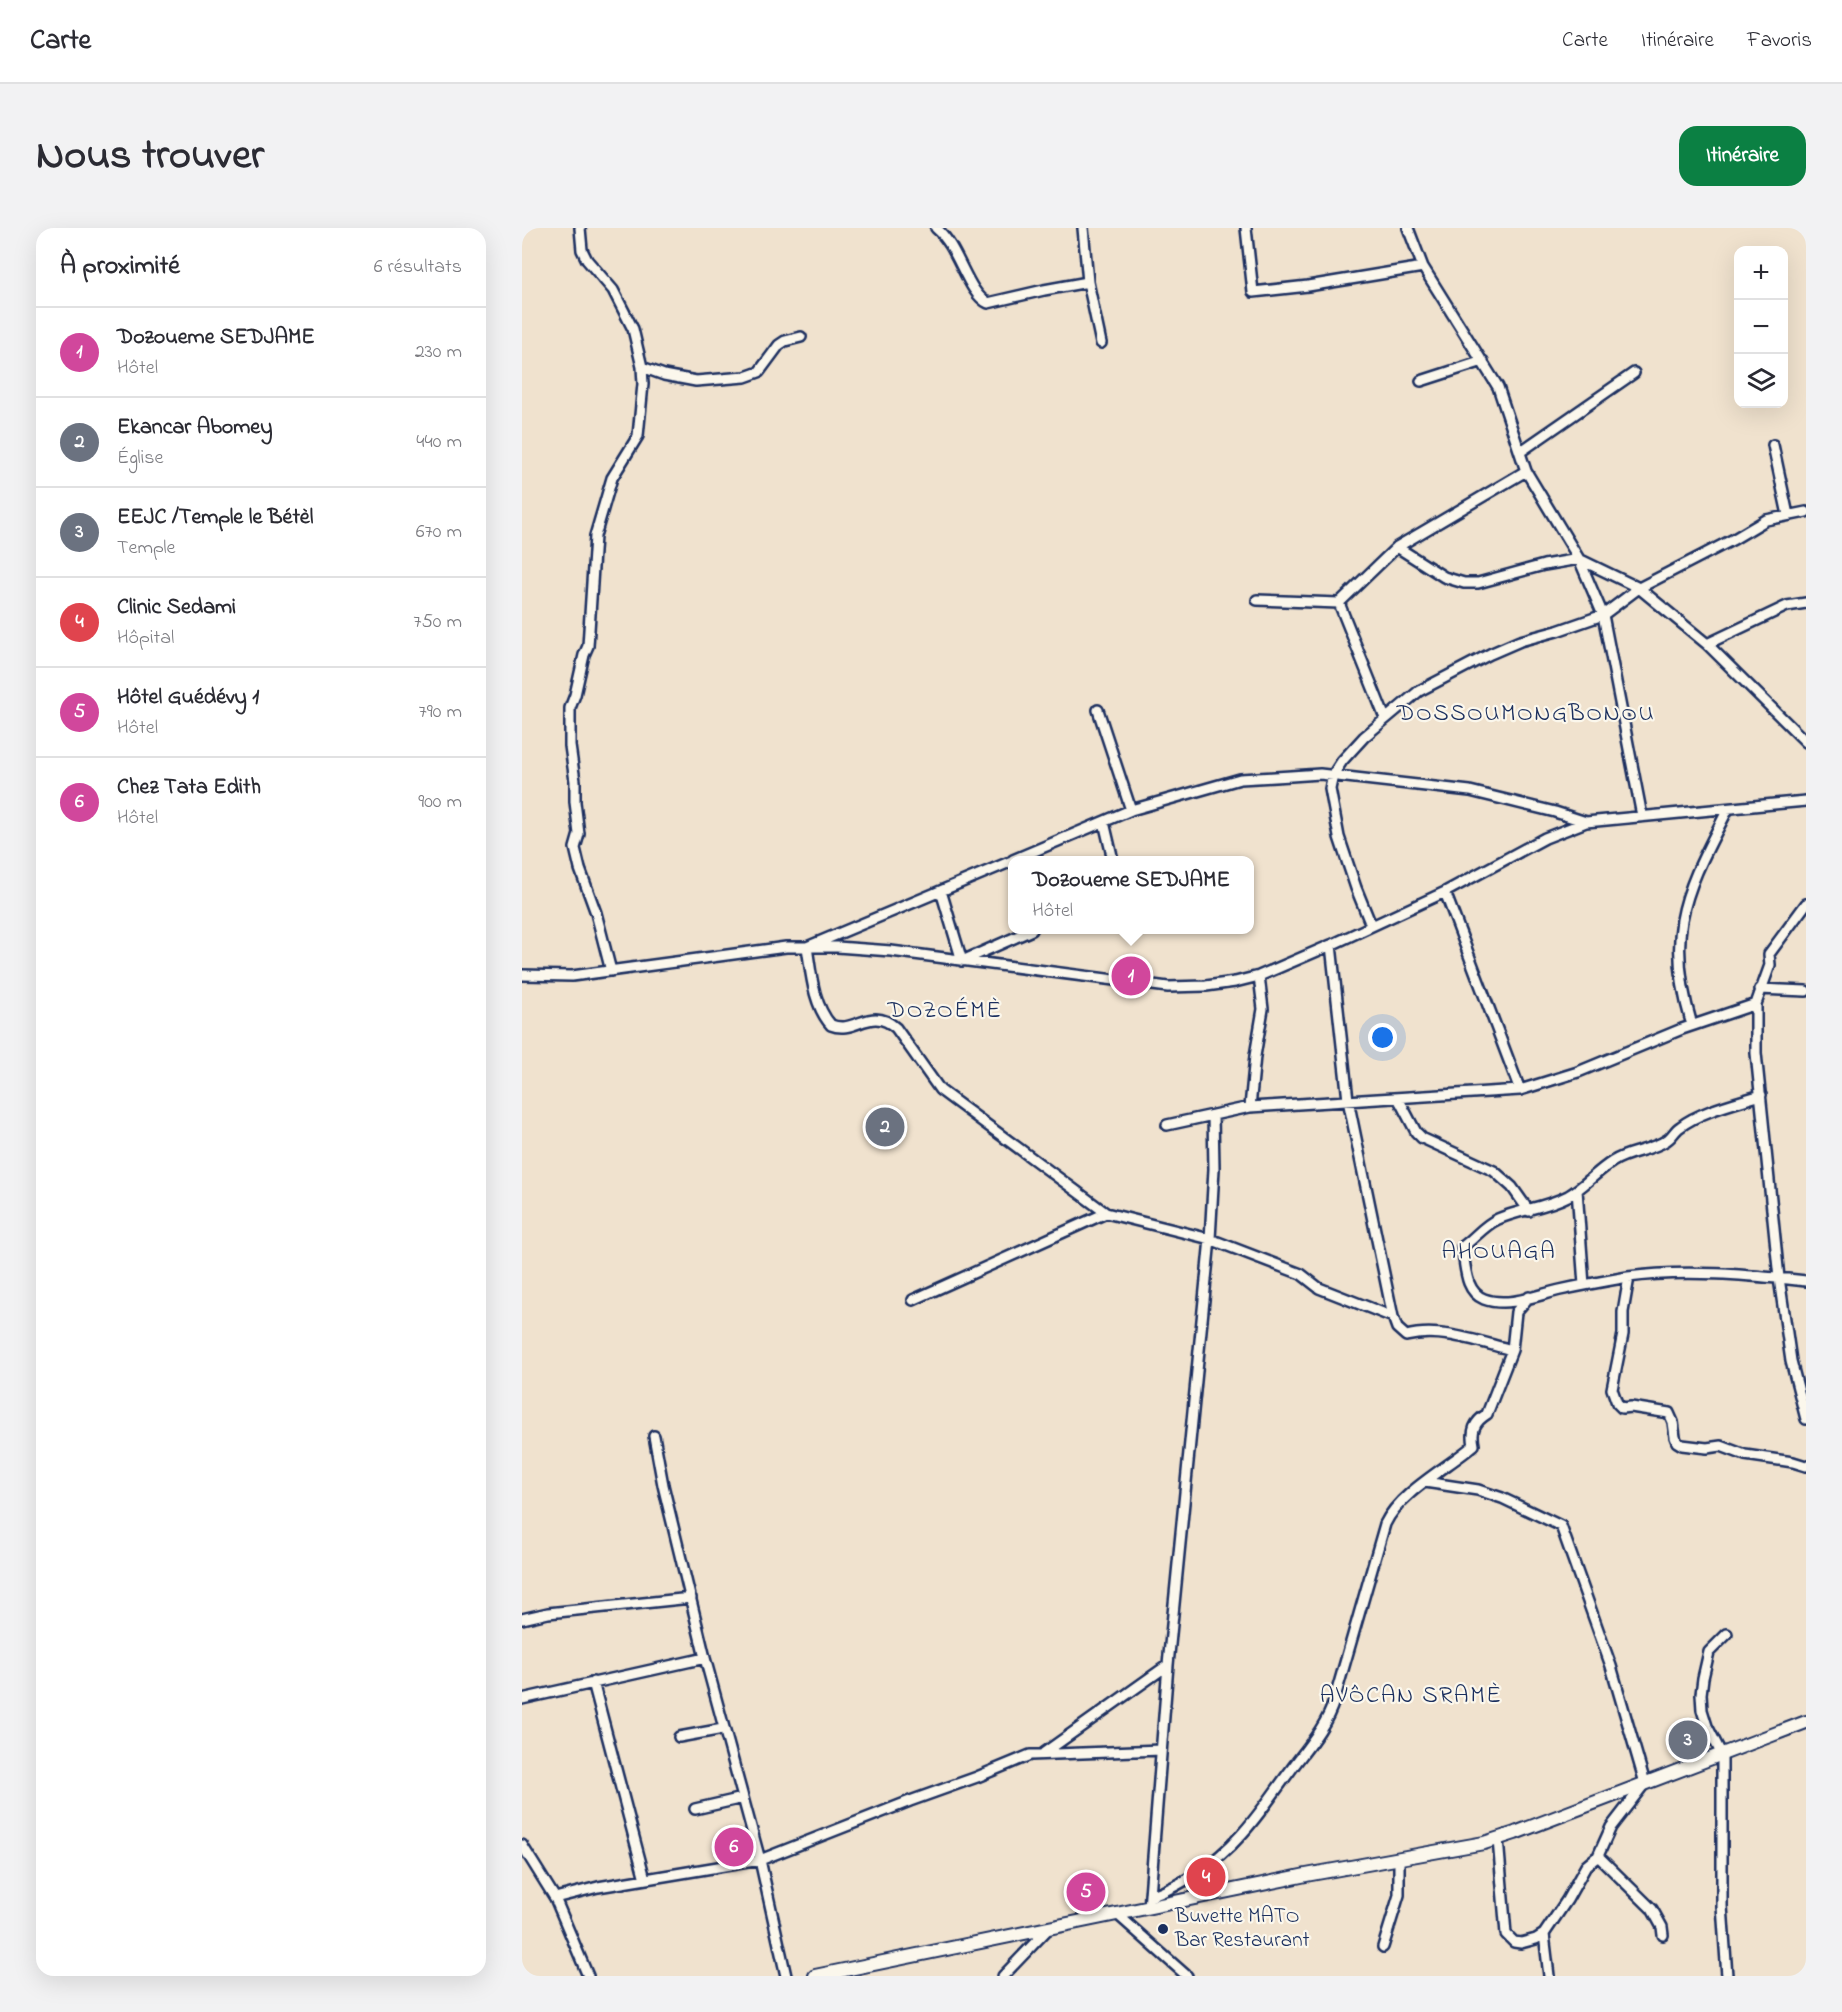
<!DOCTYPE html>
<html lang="fr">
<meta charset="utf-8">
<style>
body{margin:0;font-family:"Indie Flower",sans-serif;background:#f2f2f3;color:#2b2b33}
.controls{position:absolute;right:18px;top:18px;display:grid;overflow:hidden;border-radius:12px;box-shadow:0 6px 24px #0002}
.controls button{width:54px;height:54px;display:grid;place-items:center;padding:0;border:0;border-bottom:2px solid #e1e1e2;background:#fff;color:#2b2b33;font:30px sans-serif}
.you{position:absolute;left:861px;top:810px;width:21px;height:21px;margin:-15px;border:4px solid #fff;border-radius:50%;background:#1a73e8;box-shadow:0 0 0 9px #1a73e833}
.badge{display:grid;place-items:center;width:39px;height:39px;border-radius:50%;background:#0b8043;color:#fff;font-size:20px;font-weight:700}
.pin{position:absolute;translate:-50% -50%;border:3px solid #fff;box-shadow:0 2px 6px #0006}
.popup{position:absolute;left:486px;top:628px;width:246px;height:78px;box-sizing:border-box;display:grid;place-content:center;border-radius:12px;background:#fff;filter:drop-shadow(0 2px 4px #0005);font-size:20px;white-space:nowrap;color:#7c7c81}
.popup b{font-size:22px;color:#2b2b33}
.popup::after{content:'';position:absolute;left:50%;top:100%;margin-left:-12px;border:12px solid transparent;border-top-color:#fff}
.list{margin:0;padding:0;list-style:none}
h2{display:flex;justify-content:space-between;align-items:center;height:78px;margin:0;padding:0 24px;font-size:26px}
h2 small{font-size:20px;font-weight:400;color:#7c7c81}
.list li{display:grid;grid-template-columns:39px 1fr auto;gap:18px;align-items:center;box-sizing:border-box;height:90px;padding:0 24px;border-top:2px solid #e1e1e2}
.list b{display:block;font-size:22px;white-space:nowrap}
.list p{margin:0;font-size:20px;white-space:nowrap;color:#7c7c81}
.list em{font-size:20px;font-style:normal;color:#7c7c81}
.icon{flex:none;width:33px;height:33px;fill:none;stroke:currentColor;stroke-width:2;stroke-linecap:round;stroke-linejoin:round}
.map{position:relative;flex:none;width:1284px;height:1748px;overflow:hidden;border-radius:18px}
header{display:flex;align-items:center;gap:36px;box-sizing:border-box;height:84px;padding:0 30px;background:#fff;border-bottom:2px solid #e1e1e2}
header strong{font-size:28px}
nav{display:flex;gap:33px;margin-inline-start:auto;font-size:21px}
.intro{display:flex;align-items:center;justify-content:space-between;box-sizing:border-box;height:144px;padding:0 36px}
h1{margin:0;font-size:42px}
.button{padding:15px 27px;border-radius:18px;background:#0b8043;color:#fff;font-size:21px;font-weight:700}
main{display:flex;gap:36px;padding:0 36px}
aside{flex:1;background:#fff;border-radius:18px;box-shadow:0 6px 24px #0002}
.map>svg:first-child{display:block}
</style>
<header>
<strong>Carte</strong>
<nav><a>Carte</a><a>Itinéraire</a><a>Favoris</a></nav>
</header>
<div class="intro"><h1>Nous trouver</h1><a class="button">Itinéraire</a></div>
<main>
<aside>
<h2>À proximité<small>6 résultats</small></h2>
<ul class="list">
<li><span class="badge" style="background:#d1479c">1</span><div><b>Dozoueme SEDJAME</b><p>Hôtel</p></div><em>230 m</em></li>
<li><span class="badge" style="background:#6b7280">2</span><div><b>Ekancar Abomey</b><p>Église</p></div><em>440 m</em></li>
<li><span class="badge" style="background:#6b7280">3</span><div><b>EEJC /Temple le Bétèl</b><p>Temple</p></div><em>670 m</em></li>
<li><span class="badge" style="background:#e0444e">4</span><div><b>Clinic Sedami</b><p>Hôpital</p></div><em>750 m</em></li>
<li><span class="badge" style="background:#d1479c">5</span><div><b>Hôtel Guédévy 1</b><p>Hôtel</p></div><em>790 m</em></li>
<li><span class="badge" style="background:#d1479c">6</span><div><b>Chez Tata Edith</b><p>Hôtel</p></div><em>900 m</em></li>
</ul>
</aside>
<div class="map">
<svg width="1284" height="1748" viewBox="0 0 1284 1748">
<rect width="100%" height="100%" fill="#f0e2ce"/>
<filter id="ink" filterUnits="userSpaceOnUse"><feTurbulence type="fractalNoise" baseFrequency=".0167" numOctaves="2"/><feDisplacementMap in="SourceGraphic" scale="12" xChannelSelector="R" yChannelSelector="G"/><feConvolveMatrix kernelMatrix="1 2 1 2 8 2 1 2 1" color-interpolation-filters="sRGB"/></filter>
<g filter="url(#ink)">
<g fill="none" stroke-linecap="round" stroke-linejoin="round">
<g stroke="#1b2f5e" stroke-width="14">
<path id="minor" d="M58 0 60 22 65 32 91 62 111 101 120 139 121 156 116 208 90 250 73 308 66 418 62 427 53 467 48 480V518L53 553V574L57 606 53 620 58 641 74 685 89 743
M414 0C437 19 445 65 466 75L522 62 566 54
M561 0 566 54 579 115
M724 0 731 64 786 58 901 39
M886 0 901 39 976 159 1004 243 1057 331 1081 387 1120 588
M120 139 142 147 174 153 223 149 237 144 257 117 263 113 279 109
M899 153 961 133
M1251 217 1266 287
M998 224 1112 145
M875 319 922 349 942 355H956L1022 337 1057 331 1117 360 1185 416 1284 514
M735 372 817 375 875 319 1004 243
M817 375 863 490
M1185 416 1265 378 1284 375
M576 482 609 582
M582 594 591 632
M491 632 609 582 718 551 769 548 798 546 948 563 1033 584 1064 594 1284 573
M419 663 440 733 510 702
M923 664 998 862
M1284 676 1247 726 1248 737 1234 776V825L1257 1050 1269 1133 1284 1191
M849 697 834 660 817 609 808 561 811 547 820 533 842 509 897 463 968 426 998 413 1035 403 1081 387 1117 360 1212 311 1244 292 1284 284
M809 717 826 872 871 1089 875 1100 884 1108C918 1099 957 1114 990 1122
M0 747 50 748 264 719H285L490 633
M1238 761 1284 763
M1170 797C1160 764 1154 727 1160 692 1167 653 1188 617 1206 581
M1239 867C1214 875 1179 883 1158 899 1153 902 1150 909 1145 912 1129 923 1106 923 1090 934 1074 944 1062 959 1046 968 1023 980 999 981 976 991 962 997 952 1011 940 1019 944 1037 942 1063 962 1071 986 1080 1015 1067 1038 1062 1061 1057 1083 1053 1106 1049 1162 1041 1227 1047 1284 1053
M876 870 894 904 900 910 972 943 990 959 1007 983
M728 879 733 828 741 781 737 748
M645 897 728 879 998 862 1056 844 1160 801 1234 776
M1055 962 1062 1057
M1107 1049 1101 1084V1106L1090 1161 1095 1175 1100 1180 1109 1179 1147 1185 1151 1194 1153 1209 1155 1214 1160 1217 1185 1220 1199 1218 1223 1227 1271 1234 1284 1238
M391 1072 584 985
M871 1089 797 1060 779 1046 688 1011 584 985 418 862 374 800C348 777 333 807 309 797 291 777 289 744 285 719H315L369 723 646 759 684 758 713 754 737 748 809 717 923 664 1023 610 1064 594
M132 1208 141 1257 183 1430 238 1632 264 1748
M903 1254 956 1262 980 1270 1039 1298 1089 1438 1123 1555 1089 1599 1076 1628 1064 1638 1045 1672 1022 1706 1014 1711 999 1715 992 1714 984 1706 976 1611
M0 1391 26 1385 169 1370
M1205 1406 1187 1424 1181 1450 1179 1466 1180 1482 1185 1498 1200 1527V1678L1205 1748
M71 1454 123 1651
M0 1471 183 1430
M157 1509 201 1501
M522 1525 646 1437
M173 1581 221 1570
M0 1617 33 1670 66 1748
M1076 1628 1130 1681 1140 1699 1141 1707
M628 1669C661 1657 694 1635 718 1608 737 1588 752 1564 768 1543 784 1521 804 1499 812 1473L863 1296C878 1264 925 1240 952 1217 949 1203 952 1194 965 1186L990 1122 994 1084 1007 1069
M33 1670 76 1659 238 1632 388 1573 455 1549 508 1527 639 1522
M627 1680 646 1437 688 1011 692 941 691 887
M595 1686 665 1748
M1022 1706 1027 1748
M861 1719 877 1667V1631
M481 1748 526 1701"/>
</g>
<g stroke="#1b2f5e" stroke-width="16">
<path id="major" d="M293 1748 784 1647 962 1615 993 1605 1284 1494"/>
</g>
<use href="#minor" stroke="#fbf7ec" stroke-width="9"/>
<use href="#major" stroke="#fbf7ec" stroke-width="12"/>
</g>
</g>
<circle fill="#1b2f5e" stroke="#fbf7ec" stroke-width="2" cx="641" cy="1701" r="6"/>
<g text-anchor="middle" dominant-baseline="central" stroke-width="4.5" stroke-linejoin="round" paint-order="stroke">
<g font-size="21" fill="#1b2f5e" stroke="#fbf7ec" text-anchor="start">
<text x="653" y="1689">Buvette MATO<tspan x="653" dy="24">Bar Restaurant</tspan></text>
</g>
<g font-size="24" letter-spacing="1.5" fill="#1b2f5e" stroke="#fbf7ec">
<text x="1004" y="486">DOSSOUMONGBONOU</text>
<text x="423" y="783">DOZOÉMÈ</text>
<text x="977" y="1024">AHOUAGA</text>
<text x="889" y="1468">AVÔCAN SRAMÈ</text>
</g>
</g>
</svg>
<div class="controls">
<button>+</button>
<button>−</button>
<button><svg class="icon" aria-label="layers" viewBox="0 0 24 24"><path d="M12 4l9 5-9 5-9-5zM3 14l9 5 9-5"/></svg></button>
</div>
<div class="you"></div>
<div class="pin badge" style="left:609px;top:748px;background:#d1479c">1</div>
<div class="popup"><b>Dozoueme SEDJAME</b>Hôtel</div>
<div class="pin badge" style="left:363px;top:899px;background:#6b7280">2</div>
<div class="pin badge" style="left:1166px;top:1512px;background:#6b7280">3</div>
<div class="pin badge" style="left:684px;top:1649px;background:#e0444e">4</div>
<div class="pin badge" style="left:564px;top:1664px;background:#d1479c">5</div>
<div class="pin badge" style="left:212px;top:1619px;background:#d1479c">6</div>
</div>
</main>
